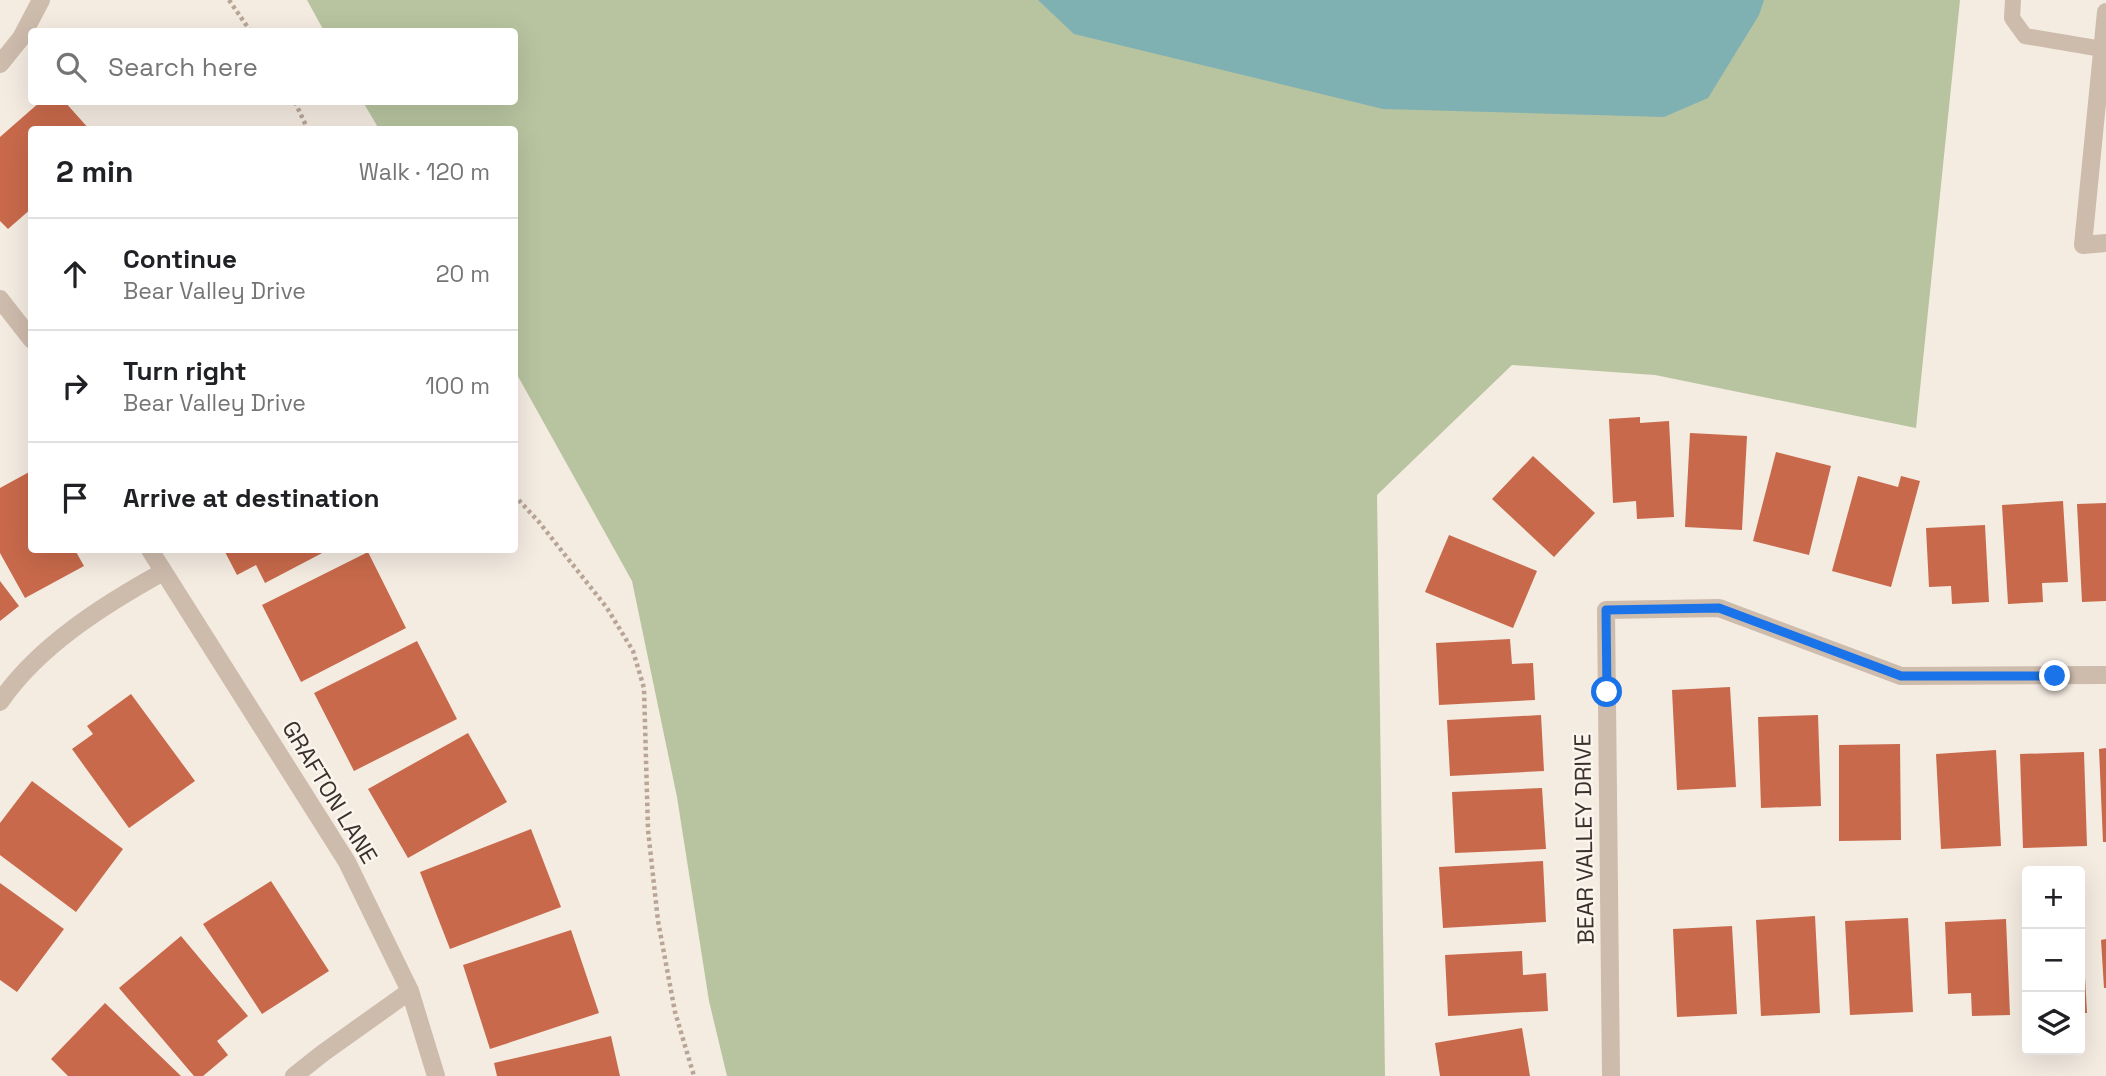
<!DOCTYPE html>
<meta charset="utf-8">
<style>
body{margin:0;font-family:"Space Grotesk",sans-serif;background:#f2f2f2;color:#202124}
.controls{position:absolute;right:21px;bottom:21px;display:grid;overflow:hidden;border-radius:7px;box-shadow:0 7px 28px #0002}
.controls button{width:63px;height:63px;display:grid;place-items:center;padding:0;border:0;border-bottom:2px solid #e0e0e0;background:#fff;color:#202124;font:35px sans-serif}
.stop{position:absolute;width:21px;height:21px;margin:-16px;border:5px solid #1a73e8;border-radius:50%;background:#fff}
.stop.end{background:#1a73e8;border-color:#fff;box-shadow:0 2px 7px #0008}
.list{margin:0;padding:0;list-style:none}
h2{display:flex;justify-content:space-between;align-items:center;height:91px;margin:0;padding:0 28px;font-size:30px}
h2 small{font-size:23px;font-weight:400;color:#757577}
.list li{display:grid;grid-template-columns:46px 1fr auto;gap:21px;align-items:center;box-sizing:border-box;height:112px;padding:0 28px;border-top:2px solid #e0e0e0}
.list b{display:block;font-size:26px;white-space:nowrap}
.list p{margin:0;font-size:23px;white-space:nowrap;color:#757577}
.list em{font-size:23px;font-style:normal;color:#757577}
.icon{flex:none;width:38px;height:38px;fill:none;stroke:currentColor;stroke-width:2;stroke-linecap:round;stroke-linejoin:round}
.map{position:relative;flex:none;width:2106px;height:1076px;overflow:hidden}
.search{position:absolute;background:#fff;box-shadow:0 7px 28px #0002;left:28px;top:28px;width:490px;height:77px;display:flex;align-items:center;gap:18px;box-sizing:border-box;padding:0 24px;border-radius:7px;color:#757577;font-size:26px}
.panel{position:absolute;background:#fff;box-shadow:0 7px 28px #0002;left:28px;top:126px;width:490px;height:427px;border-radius:7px}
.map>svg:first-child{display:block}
</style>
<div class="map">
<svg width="2106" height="1076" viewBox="0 0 2106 1076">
<rect width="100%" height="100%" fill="#f4ebe1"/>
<path fill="#b8c4a0" d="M307 0H1960L1916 428 1655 375 1512 365 1377 495 1385 1076H727L709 1001 677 797 632 581 515 371 514 130 379 129 363 102H514V32L324 31Z"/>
<path fill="#7fb0b2" d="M1038 0H1764L1759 15 1708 98 1664 117 1383 109 1074 34Z"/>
<path fill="#c8694b" d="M40 102H65L90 130H32V208L8 229 0 221V137Z
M1640 417V423L1669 421 1674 517 1637 519 1636 501 1613 503 1609 419Z
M1690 433 1747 436 1742 530 1685 527Z
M1776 452 1831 466 1809 555 1753 541Z
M1533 456 1595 513 1554 557 1492 499Z
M31 471 32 550H75L84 566 25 598 0 553V488Z
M1858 476 1898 487 1901 476 1920 481 1891 587 1832 571Z
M2063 501 2068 582 2042 583 2043 602 2008 604 2002 505Z
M2106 503V601L2082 602 2077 504Z
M1985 525 1989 602 1952 604 1951 586 1929 587 1926 528Z
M1449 535 1537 571 1513 628 1425 592Z
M224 550H328L265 583 256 565 237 575Z
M368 552 406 628 301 682 262 605Z
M0 581 19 606 0 621Z
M1510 639 1512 664 1533 663 1535 700 1439 705 1436 643Z
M417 641 457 719 354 771 314 693Z
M1730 687 1736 787 1677 790 1672 690Z
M131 694 195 781 129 828 72 749 93 734 87 726Z
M1541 715 1544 771 1450 776 1447 720Z
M1818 715 1821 806 1761 808 1758 717Z
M468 733 507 802 408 858 368 789Z
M1900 744 1901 840 1839 841V745Z
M2106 748V842H2103L2099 749Z
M1996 750 2001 846 1941 849 1936 754Z
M2084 752 2087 846 2023 848 2020 754Z
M32 781 123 849 76 912 0 855V823Z
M1542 788 1546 849 1455 853 1452 792Z
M531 829 561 907 450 949 420 872Z
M1543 861 1546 922 1443 928 1439 867Z
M271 881 329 971 262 1014 203 924Z
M0 883 64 929 17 992 0 980Z
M1815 916 1820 1013 1761 1016 1756 920Z
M1908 918 1913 1012 1850 1015 1845 921Z
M2006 919 2010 1015 1972 1016 1971 993 1948 994 1945 922Z
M2080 921H2082L2087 1013H2080Z
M2022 924H2027V981H2025Z
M1732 926 1737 1014 1677 1017 1673 929Z
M571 930 599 1013 490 1049 463 965Z
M181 936 248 1016 217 1041 228 1055 203 1076H194L119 988Z
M2106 939V988H2104L2101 940Z
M1522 951 1523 975 1546 973 1548 1011 1448 1016 1445 955Z
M105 1003 181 1076H68L51 1059Z
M1522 1028 1530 1076H1440L1435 1043Z
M611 1036 620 1076H497L494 1063Z"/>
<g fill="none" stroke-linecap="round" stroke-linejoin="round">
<path stroke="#b9a596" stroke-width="4.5" stroke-dasharray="3.5 3.5" stroke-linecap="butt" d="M229 0 251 32
M295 102 308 130
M514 495 539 522 607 608 633 651 644 688 648 830 658 921 675 1012 694 1076"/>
<path stroke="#cdbbac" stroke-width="16" d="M2013 0 2012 18 2025 36 2102 49"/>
<path stroke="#cdbbac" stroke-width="18" d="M2106 12 2083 245 2106 243
M0 64 21 38 41 0
M0 299 32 340
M150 550 347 862 410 991 436 1076
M0 702C38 646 105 604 163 572
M294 1076 323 1053 410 991
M1611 1076 1606 610 1719 608 1901 676 2106 675"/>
</g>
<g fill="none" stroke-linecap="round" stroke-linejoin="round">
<path stroke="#1a73e8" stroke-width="9" d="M1607 692 1606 610 1719 608 1901 676H2055"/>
</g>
<g text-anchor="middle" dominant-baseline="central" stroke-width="5" stroke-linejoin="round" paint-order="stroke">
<g font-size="23" fill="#3b302b" stroke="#fbf5ee">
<text transform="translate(330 792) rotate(59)">GRAFTON LANE</text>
<text transform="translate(1584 839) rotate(-91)">BEAR VALLEY DRIVE</text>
</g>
</g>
</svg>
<div class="controls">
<button>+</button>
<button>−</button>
<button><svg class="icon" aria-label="layers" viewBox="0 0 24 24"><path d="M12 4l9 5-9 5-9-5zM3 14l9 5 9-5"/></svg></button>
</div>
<div class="stop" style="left:1607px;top:692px"></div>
<div class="stop end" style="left:2055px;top:676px"></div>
<div class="search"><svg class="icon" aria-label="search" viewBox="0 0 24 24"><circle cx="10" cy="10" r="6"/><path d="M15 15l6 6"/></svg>Search here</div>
<section class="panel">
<h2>2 min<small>Walk · 120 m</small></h2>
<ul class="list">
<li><svg class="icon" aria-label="ahead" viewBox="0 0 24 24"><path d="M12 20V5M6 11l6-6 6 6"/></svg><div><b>Continue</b><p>Bear Valley Drive</p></div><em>20 m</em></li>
<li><svg class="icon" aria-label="right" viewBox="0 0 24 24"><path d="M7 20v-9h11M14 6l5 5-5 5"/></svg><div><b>Turn right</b><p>Bear Valley Drive</p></div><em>100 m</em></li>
<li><svg class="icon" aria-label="arrive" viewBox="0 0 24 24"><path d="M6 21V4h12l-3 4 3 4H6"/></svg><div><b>Arrive at destination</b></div></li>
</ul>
</section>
</div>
